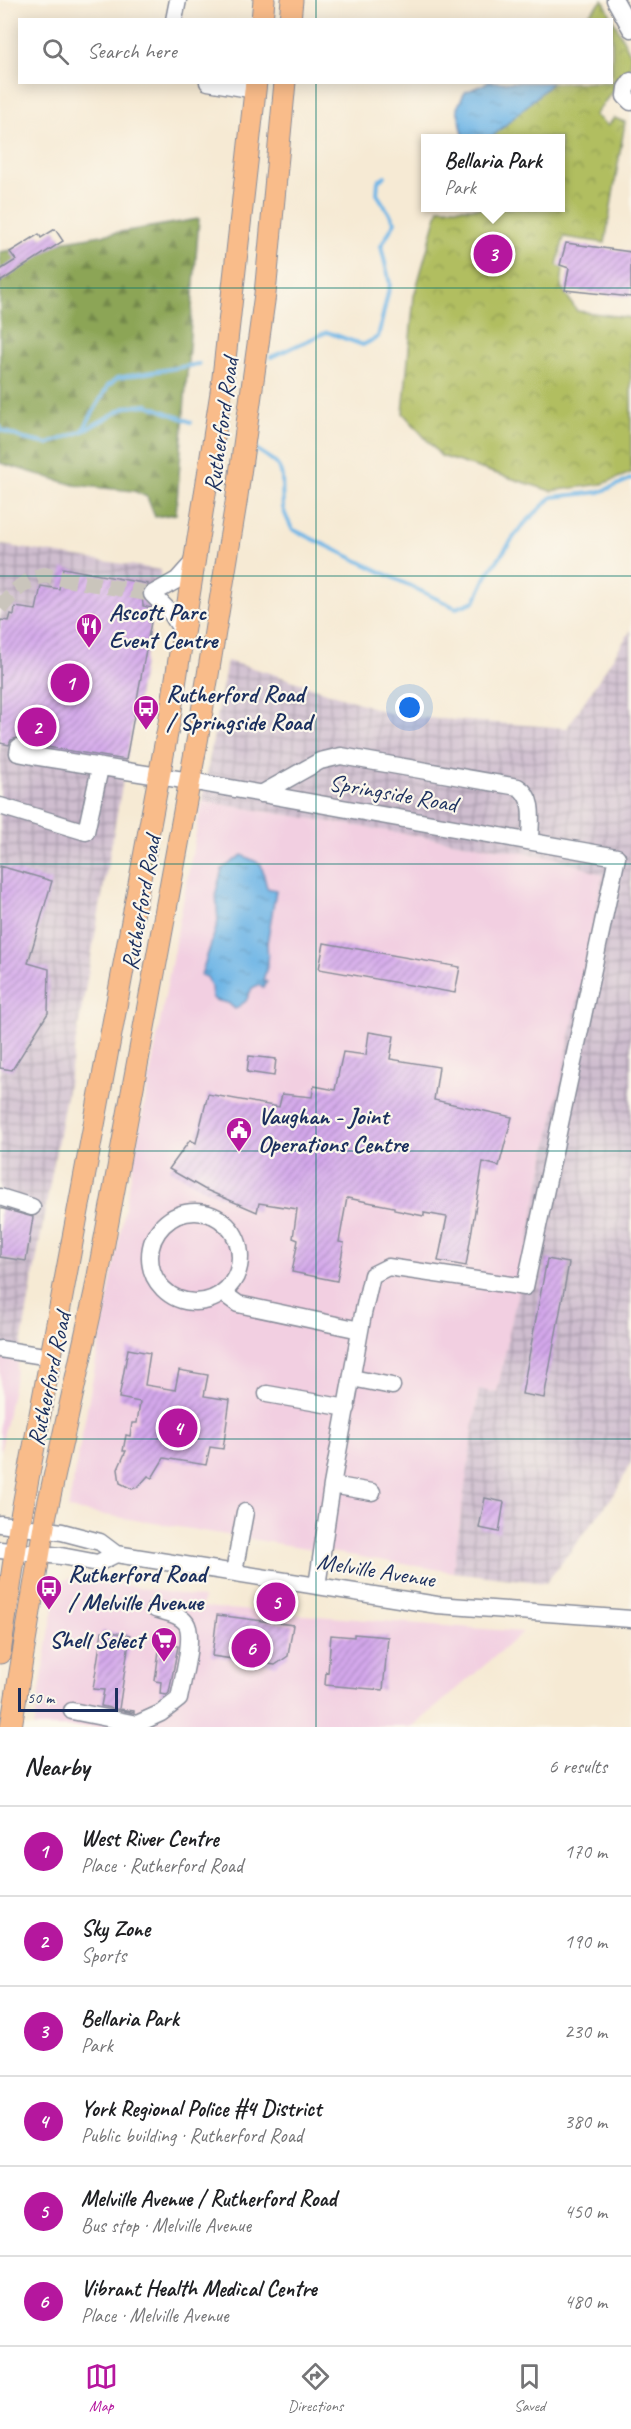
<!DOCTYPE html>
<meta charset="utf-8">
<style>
body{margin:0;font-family:Caveat,sans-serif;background:#f2f2f2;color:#202124}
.scale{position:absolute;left:18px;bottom:15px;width:100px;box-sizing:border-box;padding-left:6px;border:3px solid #1b2f5e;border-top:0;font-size:16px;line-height:21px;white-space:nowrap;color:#1b2f5e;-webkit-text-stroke:4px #fbf7ec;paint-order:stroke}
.you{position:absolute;left:410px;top:708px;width:21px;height:21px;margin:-15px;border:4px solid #fff;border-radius:50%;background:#1a73e8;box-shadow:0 0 0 9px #1a73e833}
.badge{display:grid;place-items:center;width:39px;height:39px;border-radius:50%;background:#b5179e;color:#fff;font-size:20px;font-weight:700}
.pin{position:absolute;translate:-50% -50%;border:3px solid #fff;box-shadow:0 2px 6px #0006}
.popup{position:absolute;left:421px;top:134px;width:144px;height:78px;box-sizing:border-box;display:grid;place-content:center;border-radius:0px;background:#fff;filter:drop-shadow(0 2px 4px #0005);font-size:20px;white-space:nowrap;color:#757577}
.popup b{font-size:22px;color:#202124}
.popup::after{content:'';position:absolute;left:50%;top:100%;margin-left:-12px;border:12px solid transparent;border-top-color:#fff}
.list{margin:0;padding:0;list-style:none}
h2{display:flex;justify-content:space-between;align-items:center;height:78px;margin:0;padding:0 24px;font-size:26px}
h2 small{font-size:20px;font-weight:400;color:#757577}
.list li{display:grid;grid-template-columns:39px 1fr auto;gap:18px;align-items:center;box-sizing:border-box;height:90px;padding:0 24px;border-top:2px solid #e0e0e0}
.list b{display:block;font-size:22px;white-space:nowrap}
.list p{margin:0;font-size:20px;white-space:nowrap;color:#757577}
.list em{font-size:20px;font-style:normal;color:#757577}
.icon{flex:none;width:33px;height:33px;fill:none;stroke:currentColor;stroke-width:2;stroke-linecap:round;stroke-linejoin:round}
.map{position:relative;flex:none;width:631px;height:1727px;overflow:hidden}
.search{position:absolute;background:#fff;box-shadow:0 3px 15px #0003;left:18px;right:18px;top:18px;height:66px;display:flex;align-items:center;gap:15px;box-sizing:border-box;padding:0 21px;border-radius:0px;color:#757577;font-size:22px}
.sheet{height:618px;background:#fff}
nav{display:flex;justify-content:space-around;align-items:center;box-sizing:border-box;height:84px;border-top:2px solid #e0e0e0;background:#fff;font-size:16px;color:#757577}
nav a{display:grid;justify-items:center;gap:3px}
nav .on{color:#b5179e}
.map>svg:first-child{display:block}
</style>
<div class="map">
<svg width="631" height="1727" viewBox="0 0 631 1727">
<defs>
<pattern id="industrial-grid" width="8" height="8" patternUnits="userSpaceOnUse" patternTransform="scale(1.5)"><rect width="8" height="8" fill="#cfbdcf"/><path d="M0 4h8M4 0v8" fill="none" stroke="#a79aab"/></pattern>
<pattern id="forest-firs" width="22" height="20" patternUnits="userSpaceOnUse" patternTransform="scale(1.5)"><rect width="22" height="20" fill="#8ca556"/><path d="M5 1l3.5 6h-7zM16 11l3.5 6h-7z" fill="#72874a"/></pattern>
<pattern id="park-crowns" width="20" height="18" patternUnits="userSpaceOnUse" patternTransform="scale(1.5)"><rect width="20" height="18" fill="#b1be60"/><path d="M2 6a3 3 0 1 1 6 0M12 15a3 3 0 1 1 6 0" fill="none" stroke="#8f9b52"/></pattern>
<pattern id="water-ripples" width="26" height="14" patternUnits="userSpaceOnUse" patternTransform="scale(1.5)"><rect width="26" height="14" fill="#70b6e6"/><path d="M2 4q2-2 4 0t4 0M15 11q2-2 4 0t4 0" fill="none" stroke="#5b94be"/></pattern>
<pattern id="building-hatch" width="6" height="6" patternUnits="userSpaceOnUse" patternTransform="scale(1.5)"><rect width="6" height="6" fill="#d4a8eb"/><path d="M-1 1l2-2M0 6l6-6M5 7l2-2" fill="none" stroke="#ab89c2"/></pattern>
</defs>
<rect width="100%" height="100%" fill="#fbf7ec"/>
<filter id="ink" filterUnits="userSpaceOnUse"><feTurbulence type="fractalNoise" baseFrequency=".0167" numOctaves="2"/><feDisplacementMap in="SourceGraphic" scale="12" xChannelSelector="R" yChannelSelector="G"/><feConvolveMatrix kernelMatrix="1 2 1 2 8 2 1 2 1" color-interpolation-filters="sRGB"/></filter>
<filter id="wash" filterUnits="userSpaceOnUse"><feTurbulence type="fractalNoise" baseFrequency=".008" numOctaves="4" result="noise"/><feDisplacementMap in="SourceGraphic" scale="24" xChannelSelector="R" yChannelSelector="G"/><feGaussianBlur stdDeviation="1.35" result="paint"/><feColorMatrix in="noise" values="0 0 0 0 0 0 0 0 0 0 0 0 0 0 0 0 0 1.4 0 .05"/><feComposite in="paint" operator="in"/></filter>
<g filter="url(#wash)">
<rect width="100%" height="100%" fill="#f6ead4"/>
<path fill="#f2cfe1" d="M202 801 556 858 603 875 497 1393 479 1389 453 1572 68 1509Z
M0 1358 18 1361 0 1453Z
M75 1577 204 1598 201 1607 523 1632 413 1727H34L56 1592 62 1581Z"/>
<path fill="url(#industrial-grid)" d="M2 545 161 570 18 1361 0 1358V547Z
M631 630V1462L616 1492 546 1583 453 1572 479 1389 497 1393 603 875 556 858 202 801 227 661 270 673 398 716 567 728Z"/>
<path fill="url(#forest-firs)" stroke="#546a5a" stroke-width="1.5" d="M199 219 176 514 155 517 147 497 134 491 74 485 0 463V252Z"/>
<path fill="url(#park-crowns)" stroke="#66765f" stroke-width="1.5" d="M603 0 631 55V66L595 115 608 126 614 118 625 122 605 243 564 237 557 265 563 269 561 287 577 311 631 318V473L602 484 551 491 441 456 403 413 414 296 439 208H560V138H485L516 115 552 83 612 82V20L588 19 590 13Z"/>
<path fill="url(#water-ripples)" stroke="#4672a2" stroke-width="1.5" d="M487 83V82L552 83 491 138H464L457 108 465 92Z
M242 855 261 864 267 888 276 890 267 943 268 964 263 980 267 982 264 988 258 985 252 988 246 1001 235 1009 228 1003 215 1000 212 997 211 986 207 977 201 975 218 922 216 892 222 869Z"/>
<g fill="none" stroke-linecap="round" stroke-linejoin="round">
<path stroke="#70b6e6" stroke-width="4" d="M271 357 327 332 363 345 378 337 390 284 381 246 395 222 377 194 378 181 385 176
M0 426 1 430 24 439 48 444 83 431 126 407 148 405 191 422
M83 430 108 386 117 378 199 364
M254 448C290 469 280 471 283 507 284 514 289 522 292 529L456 608 475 601 487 575 521 527 552 497 600 492 631 479"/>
</g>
<g id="blocks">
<path fill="url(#building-hatch)" d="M55 229 63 241 0 282V270L16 260 10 252 39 234 41 238Z
M566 243 631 252V297L565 290 569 268 560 265Z
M63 568 148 584 142 593 143 606 151 608 149 622H151L126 760 29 744 26 739 20 737 11 740 9 745 0 743V623L1 620 9 621 11 614 14 615 15 607 36 610 41 586 59 589Z
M0 866 52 881 28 963 49 969 48 1013 12 1070 0 1068Z
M324 943 460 967 455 993 319 969Z
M369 1032 394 1036 390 1059 439 1067 434 1100 512 1117 499 1166 483 1162 466 1266 438 1261 447 1217 424 1213V1216L394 1210V1207L347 1198 339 1242 344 1243 337 1281 292 1272 298 1240 293 1238 297 1209 259 1203 257 1212 204 1189 169 1169 190 1140 196 1143 208 1094 279 1107 282 1094 312 1097 314 1086 335 1090 343 1052 366 1055Z
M249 1056 276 1059 274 1076 247 1072Z
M0 1208 33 1217 26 1261 0 1257Z
M547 1259 569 1263 544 1398 522 1394Z
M128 1349 150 1353 145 1385 175 1390 179 1370 208 1375 204 1396 230 1400 223 1449 210 1447 206 1465 164 1458 152 1478 148 1476 138 1487 132 1489 120 1483 118 1469 126 1451H123L126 1435 130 1436 132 1423H137L140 1402 119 1398Z
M485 1498 504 1502 499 1532 479 1528Z
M217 1615 293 1625 288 1656 275 1665 212 1656Z
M102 1631 130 1635 119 1709 134 1711V1713L101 1706 104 1690 93 1689Z
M354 1634 388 1637 383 1690 325 1685 326 1672 328 1673 331 1635 354 1637Z
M160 1643 178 1646 169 1693 167 1695 160 1694 161 1682 155 1681Z"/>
</g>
</g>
<g filter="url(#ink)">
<use href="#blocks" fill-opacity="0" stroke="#888c99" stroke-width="1.5"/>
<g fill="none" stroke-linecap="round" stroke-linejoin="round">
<path stroke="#cac5bc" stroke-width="16" stroke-dasharray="16 8" stroke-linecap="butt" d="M0 608C13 592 23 581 44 575L152 594"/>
<g stroke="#888c99" stroke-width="19">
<path id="minor" d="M615 0 631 29
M174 20 178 0
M631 81 626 88 625 96 631 102
M208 82 255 90
M184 634 171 613 152 594 177 580 194 561
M19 747 18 753 33 756 196 782 617 857 525 1287 388 1267 372 1275 363 1314 332 1485 317 1586
M261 794 320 761 341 756 518 787C536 798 530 823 530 841
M0 806 86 832 100 768
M0 1197 32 1207
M150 1257a45 45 0 1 1 90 0a45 45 0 1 1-90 0Z
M223 1293 238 1304 360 1330
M0 1349 50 1357
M352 1378 392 1386
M267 1394 347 1408
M332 1485 372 1492
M0 1524 62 1532 100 1542 116 1554 437 1605 631 1619
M0 1550 61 1556 98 1563 116 1554
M234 1572 245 1512
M72 1711 137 1724 161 1713 179 1699C182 1682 195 1636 186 1623 180 1614 165 1612 155 1609"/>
</g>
<g stroke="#888c99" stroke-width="23">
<path id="major" d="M262 20 264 0
M290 20 292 0
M0 1653 19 1527 169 723 222 386 256 82
M11 1727 46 1514 95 1292 198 736 236 503 265 294 285 82"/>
</g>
<use href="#minor" stroke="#fff" stroke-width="16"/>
<use href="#major" stroke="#f9bc8a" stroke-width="21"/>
</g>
</g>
<path fill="none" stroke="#0f766e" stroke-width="1.5" stroke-opacity="0.55" d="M316 0V20M316 82V1727M0 288H631M0 576H631M0 864H631M0 1151H631M0 1439H631"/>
<defs>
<g id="restaurant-pin" transform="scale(1.35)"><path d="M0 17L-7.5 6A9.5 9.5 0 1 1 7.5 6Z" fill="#b5179e" stroke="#fbf7ec"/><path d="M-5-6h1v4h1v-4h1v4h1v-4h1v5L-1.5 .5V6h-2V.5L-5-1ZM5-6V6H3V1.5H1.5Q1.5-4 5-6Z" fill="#fff"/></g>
<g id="bus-pin" transform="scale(1.35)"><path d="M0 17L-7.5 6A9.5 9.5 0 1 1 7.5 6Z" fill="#b5179e" stroke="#fbf7ec"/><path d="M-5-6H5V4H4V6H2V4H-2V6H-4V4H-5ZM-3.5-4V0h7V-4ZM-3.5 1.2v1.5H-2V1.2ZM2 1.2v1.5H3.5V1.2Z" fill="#fff"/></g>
<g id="civic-pin" transform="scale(1.35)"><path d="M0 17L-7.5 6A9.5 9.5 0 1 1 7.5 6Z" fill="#b5179e" stroke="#fbf7ec"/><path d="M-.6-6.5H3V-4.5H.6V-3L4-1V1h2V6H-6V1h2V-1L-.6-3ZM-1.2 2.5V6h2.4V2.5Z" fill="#fff"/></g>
<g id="supermarket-pin" transform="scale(1.35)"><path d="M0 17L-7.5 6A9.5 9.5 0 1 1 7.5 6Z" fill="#b5179e" stroke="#fbf7ec"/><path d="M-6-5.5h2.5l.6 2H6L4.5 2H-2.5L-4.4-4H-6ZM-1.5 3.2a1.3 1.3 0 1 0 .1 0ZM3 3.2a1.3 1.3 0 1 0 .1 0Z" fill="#fff"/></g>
</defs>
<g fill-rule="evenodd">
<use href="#restaurant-pin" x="89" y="626"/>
<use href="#bus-pin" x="146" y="708"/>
<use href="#civic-pin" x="239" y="1130"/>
<use href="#bus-pin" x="49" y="1588"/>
<use href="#supermarket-pin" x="164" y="1640"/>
</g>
<g text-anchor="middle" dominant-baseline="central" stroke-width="4.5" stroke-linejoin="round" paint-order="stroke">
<g font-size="24" fill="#1b2f5e" stroke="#fbf7ec">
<text transform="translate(221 425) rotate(-82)">Rutherford Road</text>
<text transform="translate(393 793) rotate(10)">Springside Road</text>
<text transform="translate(141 903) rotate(-80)">Rutherford Road</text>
<text transform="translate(49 1379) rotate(-78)">Rutherford Road</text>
<text transform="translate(376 1570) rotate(9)">Melville Avenue</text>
</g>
<g font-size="24" font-weight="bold" fill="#1b2f5e" stroke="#fbf7ec" text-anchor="start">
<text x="109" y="612">Ascott Parc<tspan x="109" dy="28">Event Centre</tspan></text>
<text x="166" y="694">Rutherford Road<tspan x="166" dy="28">/ Springside Road</tspan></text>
<text x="258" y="1116">Vaughan - Joint<tspan x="258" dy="28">Operations Centre</tspan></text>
<text x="68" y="1574">Rutherford Road<tspan x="68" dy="28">/ Melville Avenue</tspan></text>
<text x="144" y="1640" text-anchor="end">Shell Select</text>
</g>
</g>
</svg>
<div class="scale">50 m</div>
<div class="you"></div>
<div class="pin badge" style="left:70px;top:683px">1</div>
<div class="pin badge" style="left:37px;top:727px">2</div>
<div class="pin badge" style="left:493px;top:254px">3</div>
<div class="popup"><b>Bellaria Park</b>Park</div>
<div class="pin badge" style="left:178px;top:1428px">4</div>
<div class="pin badge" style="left:276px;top:1602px">5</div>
<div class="pin badge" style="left:251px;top:1648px">6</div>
<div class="search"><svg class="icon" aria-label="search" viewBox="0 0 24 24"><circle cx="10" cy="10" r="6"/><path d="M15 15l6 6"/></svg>Search here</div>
</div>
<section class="sheet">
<h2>Nearby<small>6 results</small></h2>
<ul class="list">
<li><span class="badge">1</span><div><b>West River Centre</b><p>Place · Rutherford Road</p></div><em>170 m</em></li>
<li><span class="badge">2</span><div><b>Sky Zone</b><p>Sports</p></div><em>190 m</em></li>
<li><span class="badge">3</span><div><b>Bellaria Park</b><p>Park</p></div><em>230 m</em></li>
<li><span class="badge">4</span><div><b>York Regional Police #4 District</b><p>Public building · Rutherford Road</p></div><em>380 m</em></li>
<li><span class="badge">5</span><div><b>Melville Avenue / Rutherford Road</b><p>Bus stop · Melville Avenue</p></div><em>450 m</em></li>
<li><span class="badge">6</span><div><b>Vibrant Health Medical Centre</b><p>Place · Melville Avenue</p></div><em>480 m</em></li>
</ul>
</section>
<nav>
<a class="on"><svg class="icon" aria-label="map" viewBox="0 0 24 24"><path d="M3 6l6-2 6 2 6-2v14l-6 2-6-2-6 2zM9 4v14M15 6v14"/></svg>Map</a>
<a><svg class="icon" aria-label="directions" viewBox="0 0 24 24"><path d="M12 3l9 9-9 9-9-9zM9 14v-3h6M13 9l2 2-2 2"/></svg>Directions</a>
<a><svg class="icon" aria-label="saved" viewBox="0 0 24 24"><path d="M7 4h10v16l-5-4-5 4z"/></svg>Saved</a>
</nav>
